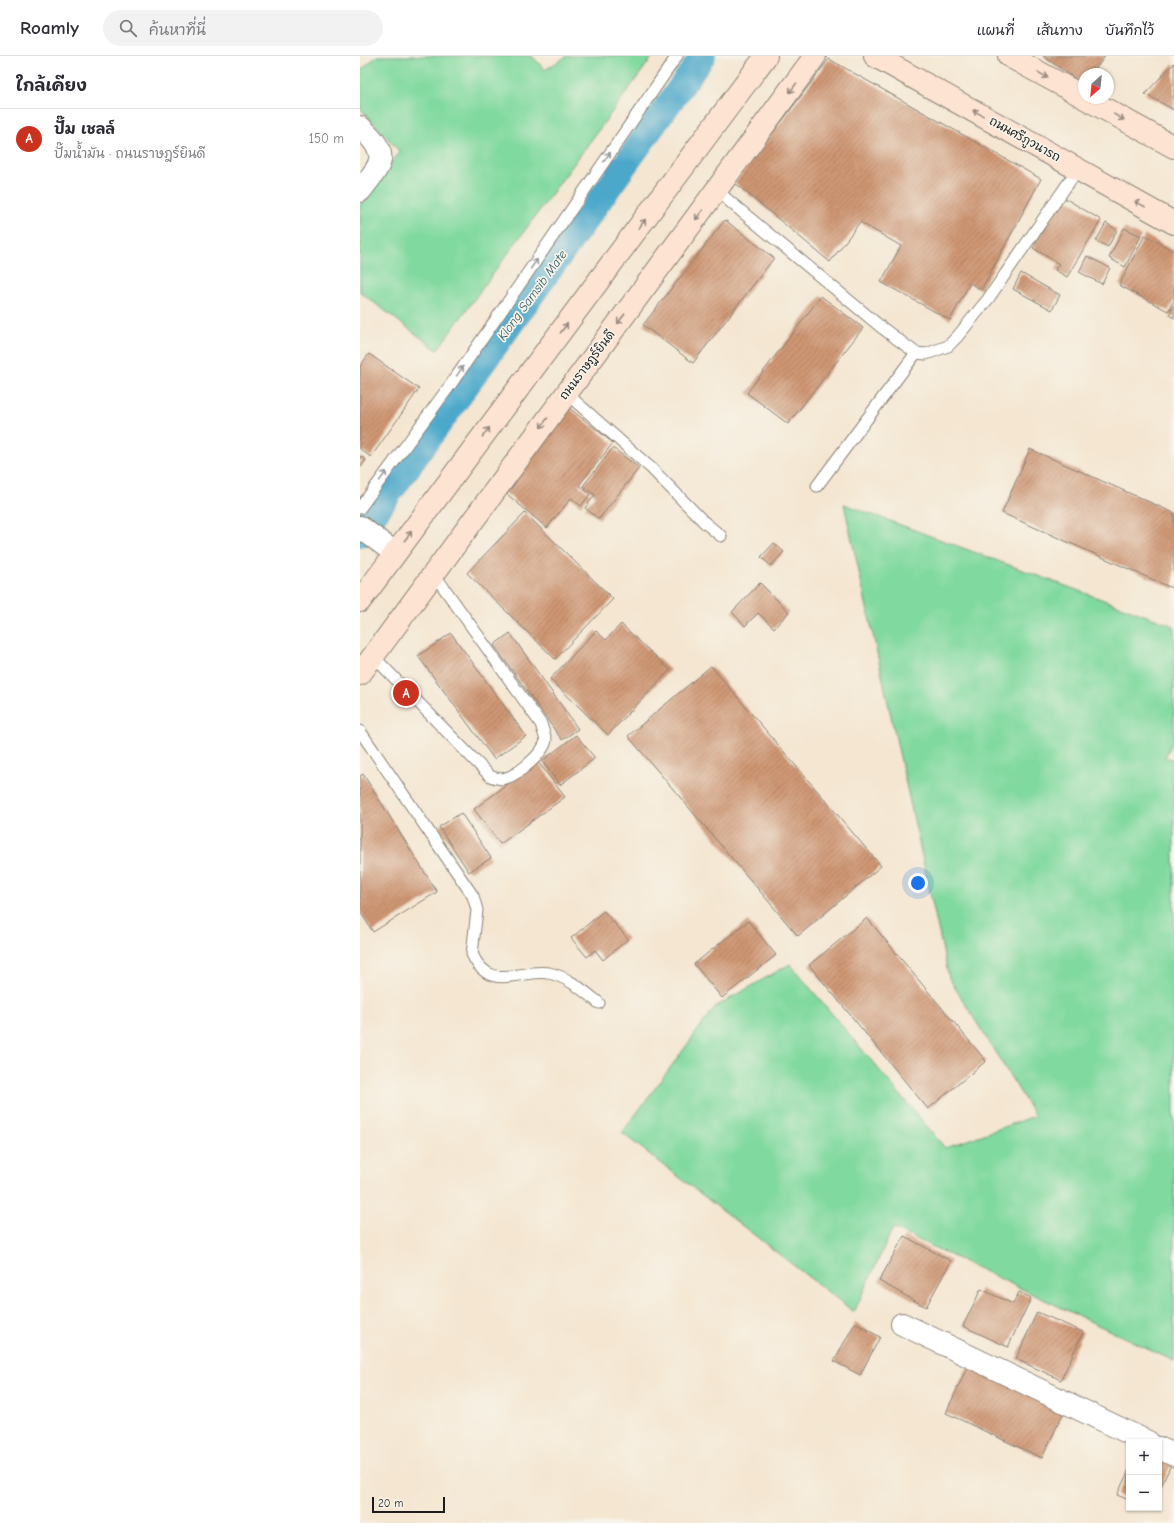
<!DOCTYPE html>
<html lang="th">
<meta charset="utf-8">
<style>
body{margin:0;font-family:"Comic Neue","Playpen Sans Thai",sans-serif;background:#f2f2f3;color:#2b2b33}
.controls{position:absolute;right:12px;bottom:12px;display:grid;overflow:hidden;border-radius:0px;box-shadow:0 1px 3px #0004}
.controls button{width:36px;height:36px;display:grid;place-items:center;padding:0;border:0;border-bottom:1px solid #e1e1e2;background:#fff;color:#2b2b33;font:20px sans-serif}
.compass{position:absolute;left:718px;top:12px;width:36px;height:36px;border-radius:50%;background:#fff;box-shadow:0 1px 3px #0004;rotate:207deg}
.scale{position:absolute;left:12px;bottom:10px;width:73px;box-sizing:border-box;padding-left:4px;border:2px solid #1c1c1c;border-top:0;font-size:11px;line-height:14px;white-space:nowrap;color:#1c1c1c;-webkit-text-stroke:3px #f7f3e8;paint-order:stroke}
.you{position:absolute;left:558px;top:827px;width:14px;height:14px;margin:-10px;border:3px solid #fff;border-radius:50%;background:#1a73e8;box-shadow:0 0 0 6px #1a73e833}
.badge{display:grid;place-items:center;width:26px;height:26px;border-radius:50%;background:#c8321e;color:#fff;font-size:13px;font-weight:700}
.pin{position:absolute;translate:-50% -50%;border:2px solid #fff;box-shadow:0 1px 4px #0006}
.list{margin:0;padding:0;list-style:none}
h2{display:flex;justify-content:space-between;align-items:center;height:52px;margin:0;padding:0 16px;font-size:17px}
h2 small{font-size:13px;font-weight:400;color:#7c7c81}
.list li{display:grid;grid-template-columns:26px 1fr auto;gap:12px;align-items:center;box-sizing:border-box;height:60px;padding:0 16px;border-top:1px solid #e1e1e2}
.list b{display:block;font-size:15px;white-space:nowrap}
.list p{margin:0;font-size:13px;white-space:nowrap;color:#7c7c81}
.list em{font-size:13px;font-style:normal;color:#7c7c81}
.icon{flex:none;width:22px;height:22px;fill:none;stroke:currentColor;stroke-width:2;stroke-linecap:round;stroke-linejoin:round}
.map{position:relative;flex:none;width:814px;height:1467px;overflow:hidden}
header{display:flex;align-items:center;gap:24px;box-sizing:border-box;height:56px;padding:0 20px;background:#fff;border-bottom:1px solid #e1e1e2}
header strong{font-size:19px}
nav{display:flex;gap:22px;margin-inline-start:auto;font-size:14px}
.search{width:280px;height:36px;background:#f2f2f3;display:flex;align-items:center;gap:10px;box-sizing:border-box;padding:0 14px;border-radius:22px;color:#7c7c81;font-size:15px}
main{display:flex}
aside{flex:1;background:#fff}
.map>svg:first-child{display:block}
</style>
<header>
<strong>Roamly</strong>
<div class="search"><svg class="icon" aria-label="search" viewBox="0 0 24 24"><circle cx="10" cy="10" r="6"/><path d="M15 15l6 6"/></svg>ค้นหาที่นี่</div>
<nav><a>แผนที่</a><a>เส้นทาง</a><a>บันทึกไว้</a></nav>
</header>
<main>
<aside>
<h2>ใกล้เคียง<small></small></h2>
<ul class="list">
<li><span class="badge">A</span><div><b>ปั๊ม เชลล์</b><p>ปั๊มน้ำมัน · ถนนราษฎร์ยินดี</p></div><em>150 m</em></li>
</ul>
</aside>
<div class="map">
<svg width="814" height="1467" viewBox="0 0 814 1467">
<defs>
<pattern id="building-hatch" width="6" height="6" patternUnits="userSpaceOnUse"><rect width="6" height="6" fill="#cf9673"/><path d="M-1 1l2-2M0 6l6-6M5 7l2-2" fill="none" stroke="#a77a5e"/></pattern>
</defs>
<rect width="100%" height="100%" fill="#f7f3e8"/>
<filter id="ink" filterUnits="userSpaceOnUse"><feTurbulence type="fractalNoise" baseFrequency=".025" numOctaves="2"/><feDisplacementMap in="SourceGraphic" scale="8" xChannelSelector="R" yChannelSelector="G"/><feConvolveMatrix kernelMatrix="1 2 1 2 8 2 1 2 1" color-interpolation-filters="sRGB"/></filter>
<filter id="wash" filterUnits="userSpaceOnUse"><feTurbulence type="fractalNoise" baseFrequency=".012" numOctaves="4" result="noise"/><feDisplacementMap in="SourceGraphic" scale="16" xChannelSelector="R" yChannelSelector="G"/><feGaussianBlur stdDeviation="0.9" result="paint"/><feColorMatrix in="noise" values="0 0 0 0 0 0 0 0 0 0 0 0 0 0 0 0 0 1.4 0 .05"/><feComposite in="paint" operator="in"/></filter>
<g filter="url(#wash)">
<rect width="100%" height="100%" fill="#f4e6d1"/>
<path fill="#80d99f" stroke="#4e7a5e" d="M17 0H172L185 14 207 0H293L77 294 0 236V149L40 96 0 52V15Z
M484 448 814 570V683L805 701 814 704V1305L533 1172 494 1256 262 1077 355 951 430 908 585 1092 675 1060 589 922Z"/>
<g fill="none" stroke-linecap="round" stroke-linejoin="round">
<path stroke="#4ca8cb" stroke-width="26" d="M0 478 343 0"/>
</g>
<g id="blocks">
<path fill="url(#building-hatch)" d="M683 0H745L732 18H724V29Z
M469 3 681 123 621 234 610 227 590 264 521 226 541 190 500 166 470 206 375 127Z
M814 7V54L785 38Z
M703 141 741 164 707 221 695 214 699 208 673 192Z
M365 164 414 202 333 307 283 269Z
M746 167 757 174 748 191 736 185Z
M764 172 781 180 765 211 749 202Z
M785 179 814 195V245L808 255 759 229Z
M727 200 750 212 742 228 719 216Z
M661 217 700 239 692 254 653 233Z
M461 240 503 272 428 368 387 337Z
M814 249V262L809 259Z
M9 298 59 333 11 401 0 393V310Z
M208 351 253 387 219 429 230 438 221 450 211 442 187 472 141 433Z
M253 392 279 412 239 463 225 452 235 439 223 430Z
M670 393 814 457V533L642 457Z
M0 400 6 404 0 412Z
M165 457 253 543 195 603 107 517Z
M414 487 424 496 411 510 401 501Z
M400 527 429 556 414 572 398 557 385 570 372 556Z
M261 568 310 614 248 679 190 623 236 575 246 584Z
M91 577 166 680 134 703 58 600Z
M150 577 218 673 202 684 134 589Z
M351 610 521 810 438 880 268 680Z
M216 679 235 702 200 729 182 705Z
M178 706 205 741 140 788 114 753Z
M3 718 77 836 13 876 0 855V720Z
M101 757 131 802 109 816 79 771Z
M244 855 268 883 243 904 235 894 227 901 211 882Z
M507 862 626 1005 568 1053 449 909Z
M388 865 416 899 362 942 334 908Z
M544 1180 591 1205 566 1251 519 1225Z
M621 1233 653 1248 659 1236 671 1242 648 1291 603 1270Z
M677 1256 723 1276 701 1324 656 1303Z
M495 1267 520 1281 500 1319 474 1305Z
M609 1307 705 1353 682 1402 586 1357Z
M799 1398 813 1405 799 1434Z
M769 1414V1444L757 1439Z"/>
</g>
</g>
<g filter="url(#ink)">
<use href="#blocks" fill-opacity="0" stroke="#888176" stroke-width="1"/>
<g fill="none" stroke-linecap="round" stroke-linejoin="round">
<g stroke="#888176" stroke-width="13">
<path id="lane" d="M357 135 521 271 556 297 566 298 588 290 597 281 628 243 718 113
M206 337 292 413 344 466 361 480
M457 430 556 297
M0 452 94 324 317 0
M13 600 130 720C135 722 141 724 146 722 159 718 184 697 186 684L181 668 74 518
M0 675 113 840 117 854 112 898C130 938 160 912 189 917 208 921 224 935 239 947"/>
</g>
<g stroke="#888176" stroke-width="24">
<path id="street" d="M0 71C31 99 23 106 0 135
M0 471 35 497
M542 1268 788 1386
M799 1392 814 1399"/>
</g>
<g stroke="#888176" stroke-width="24">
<path id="secondary" d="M515 0 814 167
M649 0 724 41
M725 42 814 91
M0 545 406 0
M0 618 455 0"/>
</g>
<use href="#lane" stroke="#fff" stroke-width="11"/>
<use href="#street" stroke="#fff" stroke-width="22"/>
<use href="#secondary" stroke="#fde3d1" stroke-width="22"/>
</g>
<defs><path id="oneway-shaft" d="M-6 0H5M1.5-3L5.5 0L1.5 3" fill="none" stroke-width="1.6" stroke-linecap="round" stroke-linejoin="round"/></defs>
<g stroke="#988980">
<use href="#oneway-shaft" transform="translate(683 19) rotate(29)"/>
<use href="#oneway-shaft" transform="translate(433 32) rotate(126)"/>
<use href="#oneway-shaft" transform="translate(618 57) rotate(-151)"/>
<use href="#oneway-shaft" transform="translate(759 61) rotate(29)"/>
<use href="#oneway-shaft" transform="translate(780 148) rotate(-151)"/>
<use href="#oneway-shaft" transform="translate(339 159) rotate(127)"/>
<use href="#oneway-shaft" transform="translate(282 168) rotate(-53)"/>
<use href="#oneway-shaft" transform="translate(261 263) rotate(127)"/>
<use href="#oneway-shaft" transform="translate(204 272) rotate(-53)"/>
<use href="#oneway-shaft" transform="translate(184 367) rotate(126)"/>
<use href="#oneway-shaft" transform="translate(126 376) rotate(-53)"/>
<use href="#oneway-shaft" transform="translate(48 480) rotate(-53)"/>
</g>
<g stroke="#999">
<use href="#oneway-shaft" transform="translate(247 101) rotate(-55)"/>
<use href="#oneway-shaft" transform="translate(174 208) rotate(-55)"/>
<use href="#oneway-shaft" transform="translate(100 315) rotate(-55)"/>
<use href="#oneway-shaft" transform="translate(23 420) rotate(-54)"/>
</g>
</g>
<g text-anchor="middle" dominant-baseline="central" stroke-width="3.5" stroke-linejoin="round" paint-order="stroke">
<g font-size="12" fill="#1c1c1c" stroke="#f7f3e8">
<text transform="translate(665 83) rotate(29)">ถนนศรีภูวนารถ</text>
<text transform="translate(227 309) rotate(-53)">ถนนราษฎร์ยินดี</text>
</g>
<g font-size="13" font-style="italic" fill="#325b6b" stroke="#f7f3e8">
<text transform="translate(172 239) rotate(-54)">Klong Samsib Mate</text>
</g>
</g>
</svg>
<div class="controls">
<button>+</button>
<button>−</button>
</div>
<svg class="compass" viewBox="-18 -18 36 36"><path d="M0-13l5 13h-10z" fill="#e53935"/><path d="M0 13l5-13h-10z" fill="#7c7c81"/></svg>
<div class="scale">20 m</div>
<div class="you"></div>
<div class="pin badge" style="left:46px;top:637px">A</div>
</div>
</main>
